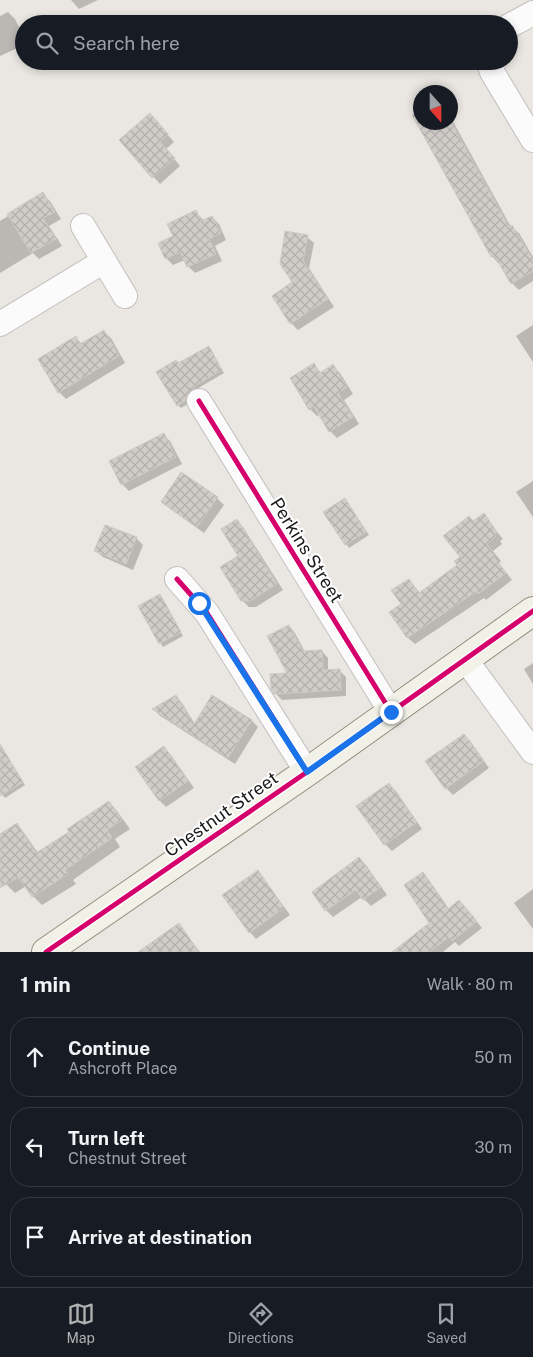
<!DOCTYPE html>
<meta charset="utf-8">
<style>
body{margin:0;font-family:"Public Sans",sans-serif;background:#242831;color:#f1f3f6}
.compass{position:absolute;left:413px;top:85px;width:45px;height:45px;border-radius:50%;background:#171b24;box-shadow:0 2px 8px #0003;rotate:159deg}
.stop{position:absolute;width:15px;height:15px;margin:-11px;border:4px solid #1a73e8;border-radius:50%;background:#fff}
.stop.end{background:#1a73e8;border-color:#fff;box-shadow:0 1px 5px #0008}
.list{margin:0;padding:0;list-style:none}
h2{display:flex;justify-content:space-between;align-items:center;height:65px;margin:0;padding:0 20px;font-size:21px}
h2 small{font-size:16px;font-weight:400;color:#9ea1a6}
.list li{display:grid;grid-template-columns:32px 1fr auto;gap:15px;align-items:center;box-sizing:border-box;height:80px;margin:0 10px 10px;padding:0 10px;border:1px solid #363941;border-radius:20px}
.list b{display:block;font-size:19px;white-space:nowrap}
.list p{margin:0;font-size:16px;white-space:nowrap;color:#9ea1a6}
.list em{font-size:16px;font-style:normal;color:#9ea1a6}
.icon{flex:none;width:28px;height:28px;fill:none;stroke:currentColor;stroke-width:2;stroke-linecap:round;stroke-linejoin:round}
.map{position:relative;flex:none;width:533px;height:952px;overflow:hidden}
.search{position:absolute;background:#171b24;box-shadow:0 2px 8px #0003;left:15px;right:15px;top:15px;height:55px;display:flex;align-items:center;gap:12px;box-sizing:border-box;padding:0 18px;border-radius:28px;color:#9ea1a6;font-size:19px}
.sheet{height:335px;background:#171b24}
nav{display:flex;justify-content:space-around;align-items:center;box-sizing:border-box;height:70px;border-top:1px solid #363941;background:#171b24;font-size:14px;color:#9ea1a6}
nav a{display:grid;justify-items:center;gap:2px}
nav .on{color:#b1b2b2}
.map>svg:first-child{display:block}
</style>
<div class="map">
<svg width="533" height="952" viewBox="0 0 533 952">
<defs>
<pattern id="building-cross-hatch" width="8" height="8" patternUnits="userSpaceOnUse" patternTransform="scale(1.25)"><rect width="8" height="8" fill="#d0cdc9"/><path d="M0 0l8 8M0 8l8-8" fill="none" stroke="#b2afac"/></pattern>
</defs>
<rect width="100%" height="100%" fill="#eae7e2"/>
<path fill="#0003" d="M71 0H98L79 9Z
M8 12 15 19 24 37V45L0 56V16Z
M420 111V122H450V116L511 227 519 233 533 257V281L519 290 512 283 500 262 498 263 492 256 413 115Z
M157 122 174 142 166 149 180 166 160 184 121 140Z
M43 194 50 201 61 219 49 226 62 246 39 259 33 253 0 273V221Z
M196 212 204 221 212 217 219 224 226 240 215 246 222 261 195 273 188 266 185 260 173 265 166 258 174 236Z
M307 237 314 243 309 268 334 307 298 330 291 323 294 283Z
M533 325V362L516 336Z
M104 332 111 338 125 363 66 399 59 392 75 337 82 344Z
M208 347 224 373 195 390 196 392 188 404 181 408 178 405 179 364Z
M314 365 321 373 333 366 340 373 353 394 344 400 359 424 337 438 330 431 320 415 317 416 310 409 291 379Z
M163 434 170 441 182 464 129 491 122 484Z
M533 481V517L516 492Z
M217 498 224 505 204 533 169 508 162 502Z
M348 503 369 535 349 548 325 512Z
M483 515 503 539 500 541 502 544 493 551 501 561 499 563 512 580 486 600 484 598 415 644 408 638 391 612 402 604 409 580 420 593 459 566 473 523Z
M237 521 243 527 283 590 256 607H249L242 600Z
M136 538 143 545 133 570 103 557 96 551Z
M160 595 183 636 163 647 139 606Z
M289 626 295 633 305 652 322 651 328 658V671L339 670 346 677V696L282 700 275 693 289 674Z
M533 663V684L524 669Z
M176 696 182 703 195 724 213 697 252 721 258 727 235 764 159 715 154 709Z
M464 735 471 742 489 768 453 795 446 788Z
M164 748 171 755 194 788 166 807 160 801Z
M10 762 25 785 5 798 0 792V768Z
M389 785 396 791 422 829 392 851 385 844Z
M109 802 117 811 130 829 115 839 120 847 73 880 76 884 42 905 33 896 26 886 15 893 6 884 0 874V836L17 825 25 834 38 853 71 832Z
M359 859 366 865 387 895 371 906 362 897 333 917 326 910Z
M257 872 264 879 290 915 256 939 250 932Z
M423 874 429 880 449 909 465 907 482 928 459 946 455 942 443 952H394L431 923Z
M533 889V929L514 903Z
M179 925 200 952H156Z"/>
<path fill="url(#building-cross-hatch)" stroke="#cdc9c4" d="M420 110V122H450V120L509 227 512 225 533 260V271L511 284 494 255 491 257 412 115Z
M150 113 168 134 160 142 175 158 152 178 119 140Z
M43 192 55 212 43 218 56 239 31 253 7 214Z
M196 210 201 221 212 216 221 233 209 239 216 254 187 267 180 252 165 259 158 243 173 236 167 224Z
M285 231 308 235 303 261 328 299 290 324 272 296 292 282 280 264Z
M104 330 119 356 58 393 38 359 76 336 80 344Z
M209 346 222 370 193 387 194 389 187 394 185 401 177 406 156 372 176 360 178 363Z
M314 363 320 373 333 364 347 387 338 393 353 417 329 432 314 407 309 410 290 378Z
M164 433 176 457 121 485 109 461Z
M181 472 218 497 197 527 161 502Z
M345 498 366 532 345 545 323 512Z
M484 513 497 532 495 534 496 536 487 544 495 554 493 556 506 573 478 594 477 591 407 638 389 612 401 604 391 590 409 579 419 593 457 565 454 561 460 557 443 536 469 516 473 521Z
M237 519 277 584 250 601H241L220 567 238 556 221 529Z
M105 525 137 537 126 564 94 551Z
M160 594 181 632 159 644 138 606Z
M289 625 303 651 322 650 323 670 340 669 341 690 274 694 271 689 270 674 287 673 267 636Z
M176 695 194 724 212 695 252 720 228 758 152 709Z
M464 734 484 761 445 789 425 761Z
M0 744 23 782 0 796Z
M164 746 188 781 159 801 135 767Z
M389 783 417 822 384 845 356 806Z
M109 801 122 820 107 830 112 838 65 870 68 874 32 897 18 877 0 888V834L17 823 36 853 69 832 67 829Z
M359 857 381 887 363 900 356 890 325 911 312 892Z
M258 870 284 908 249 933 222 895Z
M423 872 448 909 459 900 477 921 452 941 449 937 429 952H392L429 923 404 885Z
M179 923 199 952H138Z"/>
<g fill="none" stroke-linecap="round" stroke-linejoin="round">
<g stroke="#c2c0be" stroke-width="26">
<path id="street" d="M509 26 533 13
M488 61 492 72 533 140
M83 226 125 296
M0 324 104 261
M199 401 391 712
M177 579 207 613 307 772
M465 659 533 752"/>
</g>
<g stroke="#91927b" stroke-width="30">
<path id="secondary" d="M46 952 307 772 533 611"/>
</g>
<use href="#street" stroke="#fcfbfb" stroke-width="24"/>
<use href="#secondary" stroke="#f2f1e8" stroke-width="28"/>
<g stroke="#fff" stroke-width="8">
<path id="cycleway" d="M199 401 391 712
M177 579 207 613 307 772
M46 952 307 772 533 611"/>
</g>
<use href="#cycleway" stroke="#d6006c" stroke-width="5"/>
</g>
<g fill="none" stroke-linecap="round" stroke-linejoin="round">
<path stroke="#1a73e8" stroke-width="6" d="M199 603 307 772 391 712"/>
</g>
<g text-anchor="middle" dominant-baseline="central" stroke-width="4" stroke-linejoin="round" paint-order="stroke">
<g font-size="18" fill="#1a1a1a" stroke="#fff">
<text transform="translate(307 550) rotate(58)">Perkins Street</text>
<text transform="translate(221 814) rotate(-35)">Chestnut Street</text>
</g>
</g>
</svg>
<svg class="compass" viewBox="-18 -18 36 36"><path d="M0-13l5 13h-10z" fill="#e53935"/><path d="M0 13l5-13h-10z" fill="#9ea1a6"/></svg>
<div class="stop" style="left:199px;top:603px"></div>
<div class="stop end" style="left:391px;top:712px"></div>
<div class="search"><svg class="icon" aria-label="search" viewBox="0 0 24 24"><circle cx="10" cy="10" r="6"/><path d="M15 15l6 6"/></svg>Search here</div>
</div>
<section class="sheet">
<h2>1 min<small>Walk · 80 m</small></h2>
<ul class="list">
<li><svg class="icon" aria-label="ahead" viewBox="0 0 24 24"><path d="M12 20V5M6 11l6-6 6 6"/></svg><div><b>Continue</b><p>Ashcroft Place</p></div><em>50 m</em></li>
<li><svg class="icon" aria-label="left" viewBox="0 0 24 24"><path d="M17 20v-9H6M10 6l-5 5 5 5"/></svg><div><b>Turn left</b><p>Chestnut Street</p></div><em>30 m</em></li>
<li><svg class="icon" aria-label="arrive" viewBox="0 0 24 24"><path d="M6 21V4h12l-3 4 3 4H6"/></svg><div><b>Arrive at destination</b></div></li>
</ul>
</section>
<nav>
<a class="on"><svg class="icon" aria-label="map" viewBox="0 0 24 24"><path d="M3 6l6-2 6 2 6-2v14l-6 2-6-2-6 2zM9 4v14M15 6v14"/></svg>Map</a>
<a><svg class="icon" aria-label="directions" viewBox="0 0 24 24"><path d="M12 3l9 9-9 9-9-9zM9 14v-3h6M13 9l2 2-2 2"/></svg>Directions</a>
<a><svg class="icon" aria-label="saved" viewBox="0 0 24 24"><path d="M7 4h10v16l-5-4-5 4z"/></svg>Saved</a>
</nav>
